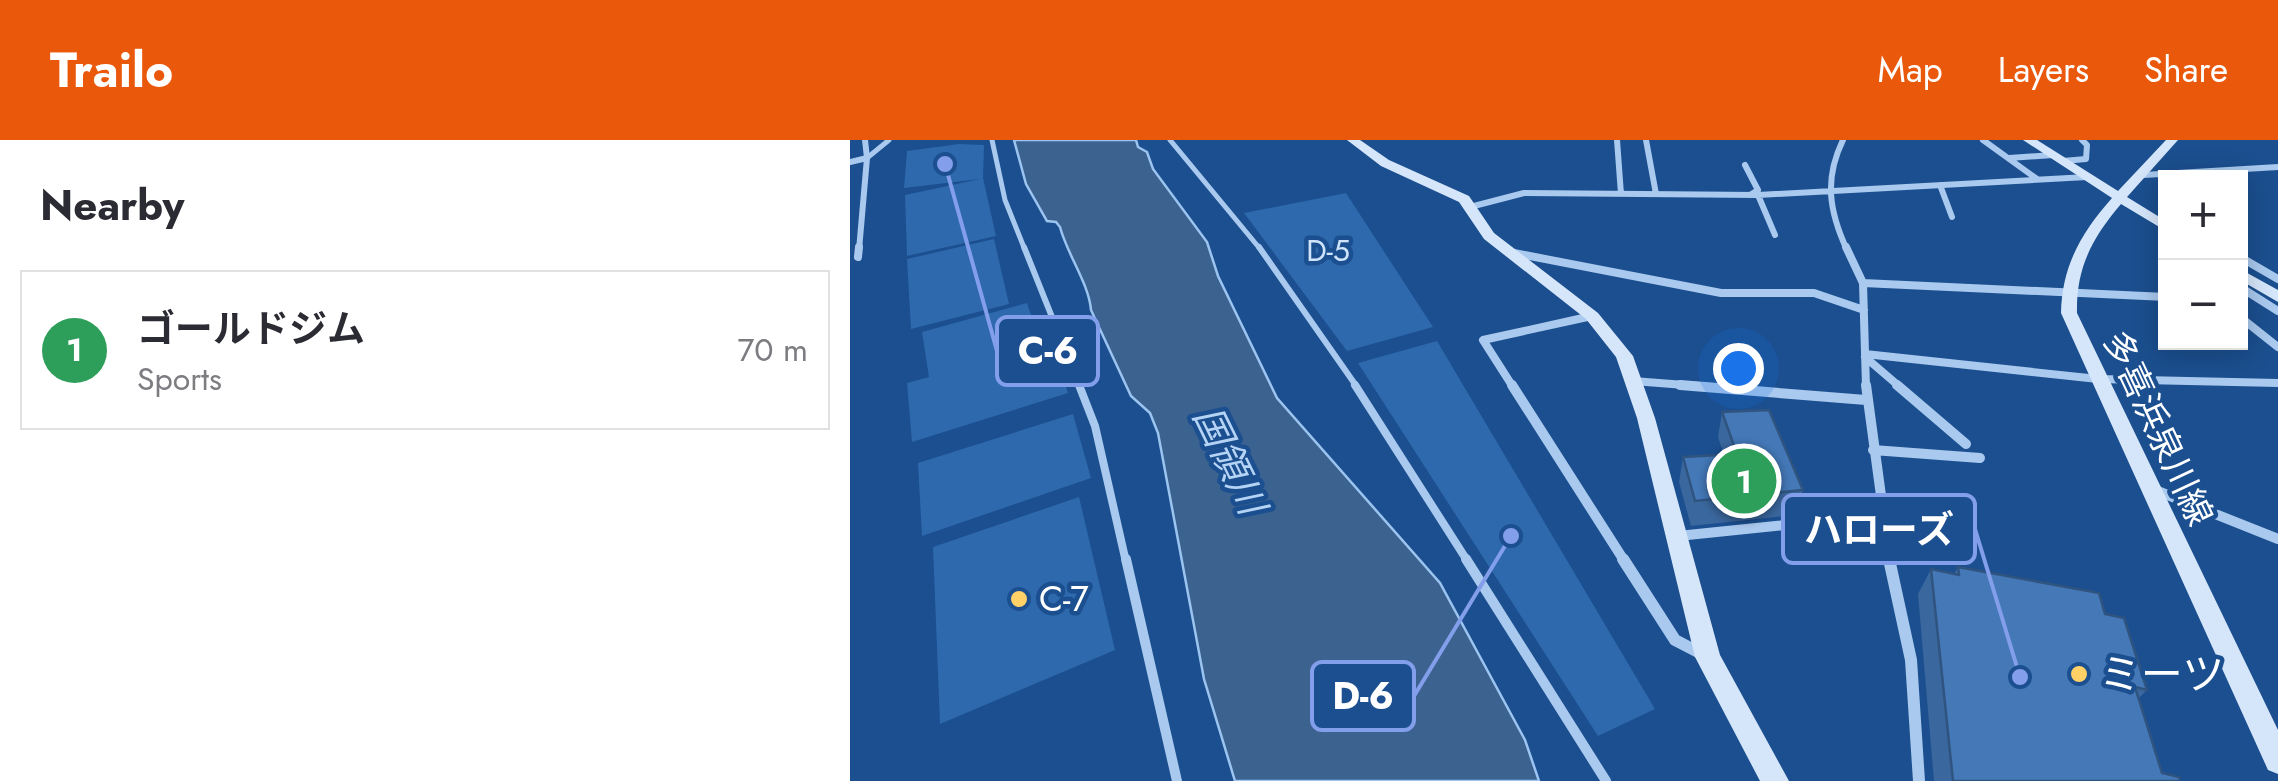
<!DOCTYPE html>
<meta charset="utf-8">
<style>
body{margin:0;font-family:Jost,"Noto Sans JP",sans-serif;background:#f7f7f7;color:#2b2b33}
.controls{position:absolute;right:30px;top:30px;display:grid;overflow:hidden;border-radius:0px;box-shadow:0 5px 25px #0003}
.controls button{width:90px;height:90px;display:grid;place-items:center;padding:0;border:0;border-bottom:2px solid #e1e1e2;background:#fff;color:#2b2b33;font:50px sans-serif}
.you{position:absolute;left:888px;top:228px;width:35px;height:35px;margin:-25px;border:8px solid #fff;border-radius:50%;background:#1a73e8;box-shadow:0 0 0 15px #1a73e833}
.badge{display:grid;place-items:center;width:65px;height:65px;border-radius:50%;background:#ea580c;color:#fff;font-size:32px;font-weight:700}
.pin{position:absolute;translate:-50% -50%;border:5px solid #fff;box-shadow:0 2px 10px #0006}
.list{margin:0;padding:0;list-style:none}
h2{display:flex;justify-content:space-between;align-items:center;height:130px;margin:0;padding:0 40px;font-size:42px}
h2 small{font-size:32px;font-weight:400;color:#7c7c81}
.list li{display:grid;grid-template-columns:65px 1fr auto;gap:30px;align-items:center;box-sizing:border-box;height:160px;margin:0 20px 20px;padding:0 20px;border:2px solid #e1e1e2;border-radius:0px}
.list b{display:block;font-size:38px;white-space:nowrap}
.list p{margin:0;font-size:32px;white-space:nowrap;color:#7c7c81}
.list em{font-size:32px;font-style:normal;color:#7c7c81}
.map{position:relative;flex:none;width:1428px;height:641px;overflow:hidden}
header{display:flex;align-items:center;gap:60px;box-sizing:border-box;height:140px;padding:0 50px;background:#ea580c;color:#fff}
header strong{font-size:48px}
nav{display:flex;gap:55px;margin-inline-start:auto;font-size:35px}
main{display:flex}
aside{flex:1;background:#fff}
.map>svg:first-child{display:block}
</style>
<header>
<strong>Trailo</strong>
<nav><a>Map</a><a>Layers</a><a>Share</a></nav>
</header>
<main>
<aside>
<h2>Nearby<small></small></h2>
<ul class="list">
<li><span class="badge" style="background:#2e9e5b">1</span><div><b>ゴールドジム</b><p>Sports</p></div><em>70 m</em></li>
</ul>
</aside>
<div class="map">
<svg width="1428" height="641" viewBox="0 0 1428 641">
<rect width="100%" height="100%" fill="#1b4f8f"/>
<path fill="#2e69ad" d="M109 4 134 5 133 38 146 96 57 116 55 55 130 39 54 48 57 11Z
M496 53 583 187 497 211 394 73Z
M144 99 159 164 61 189 57 119Z
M177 163 191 204 202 202 218 253 62 302 57 243 79 237 72 192Z
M587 201 805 569 748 596 508 223Z
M223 274 241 338 72 396 68 323Z
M229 357 265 510 90 584 83 407Z"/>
<path fill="#3c6290" stroke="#9cc4f0" stroke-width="2.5" d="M164 0H286L288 7 297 12 303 29 357 102 368 136 427 258 590 443 675 600 689 641H385L354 539 308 293 300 273 281 256 241 170C239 144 217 114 210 87L206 82 197 81 176 44Z"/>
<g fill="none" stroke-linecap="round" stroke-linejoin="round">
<path stroke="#a9c9ee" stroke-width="5" d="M142 0 155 60 175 110
M320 0 411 110
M17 18 39 0"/>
<path stroke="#a9c9ee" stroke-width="6" d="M174 107 230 247
M409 107 507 247"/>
<path stroke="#a9c9ee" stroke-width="8" d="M229 245 245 286 276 422
M505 245 618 422"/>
<path stroke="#a9c9ee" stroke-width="10" d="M276 419 327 641
M616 419 756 641"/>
<path stroke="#a9c9ee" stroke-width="6" d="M767 0 771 54
M796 0 806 54
M993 0C974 39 979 71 997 110
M1133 0 1187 39
M1159 18 1203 15
M1213 21 1236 19 1237 5 1232 0
M0 22 17 18
M895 25 908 50 900 55
M1294 35 1428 27
M1090 45 1102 77
M908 55 925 95
M620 67 674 53 908 55 1237 37
M9 110 17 18 15 0"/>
<path stroke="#a9c9ee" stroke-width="8" d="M996 107 1013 143 1316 157
M659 112 871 153H964L1014 170
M8 117 9 107
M1390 117 1428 139
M1013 143 1016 247
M1390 147 1428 171
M1390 177 1428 207
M1015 214 1248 239 1428 243
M1015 217 1050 247
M783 241 861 247
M663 247 633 200 742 176"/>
<path stroke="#a9c9ee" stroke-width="10" d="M662 245 775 422
M830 245 1016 260
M1016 245 1040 422
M1047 245 1116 304
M1023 310 1130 318
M1305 350 1428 399
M828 396 1031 375"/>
<path stroke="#a9c9ee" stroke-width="12" d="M773 419 825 500 852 514
M1039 419 1061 520 1069 641"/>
<path fill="#d6e6fa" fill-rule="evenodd" d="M497 0H510L539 20 619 56 644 93 748 173 783 216 805 278 870 515 939 641H910L845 517 787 278 766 217 736 179 634 99 609 62 531 26Z
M1173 0H1187L1268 51 1316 0H1328L1277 57 1316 81V91L1271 64C1242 98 1226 128 1227 173L1428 590V634L1418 630 1211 173C1212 126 1231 93 1262 58Z
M1390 129 1428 150V162L1390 140Z"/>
</g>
<path fill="#3a679d" d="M872 272 953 350 945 375 841 386 829 342 833 317 874 315 868 297Z
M1108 427 1255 474 1297 550 1289 558 1312 633 1330 641H1084L1068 454 1081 429 1104 434Z"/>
<path fill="#4478b7" stroke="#305480" stroke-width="2.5" d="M919 270 953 350 845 361 833 317 887 314 872 272Z
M1108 427 1249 453 1255 474 1274 478 1297 550 1285 547 1312 633 1329 637 1330 641H1103L1081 429 1109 435Z"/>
<g fill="#ffd166" stroke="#1b4f8f" stroke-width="4">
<circle cx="169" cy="459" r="10"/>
<circle cx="1229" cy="534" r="10"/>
</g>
<g text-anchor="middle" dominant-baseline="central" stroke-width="9" stroke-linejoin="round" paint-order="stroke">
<g font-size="30" fill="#cfe3fa" stroke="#1b4f8f">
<text x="478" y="110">D-5</text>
</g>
<g font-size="35" fill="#fff" stroke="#1b4f8f">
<text transform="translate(1308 288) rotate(65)">多喜浜泉川線</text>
</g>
<g font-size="35" fill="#fff" stroke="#1b4f8f" text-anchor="start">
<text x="189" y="459">C-7</text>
</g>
<g font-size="38" font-style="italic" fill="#b5d3f5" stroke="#1b4f8f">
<text transform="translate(380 320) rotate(64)">国領川</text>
</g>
<g font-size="42" fill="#fff" stroke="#1b4f8f" text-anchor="start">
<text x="1249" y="534">ミーツ</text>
</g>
</g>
<path fill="none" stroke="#839eea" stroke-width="4" d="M95 24L147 211M1170 537L1125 389M661 396L564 556"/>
<g fill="#839eea" stroke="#1b4f8f" stroke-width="4">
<circle cx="95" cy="24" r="10"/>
<circle cx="1170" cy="537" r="10"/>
<circle cx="661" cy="396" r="10"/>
</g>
<g fill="#1b4f8f" stroke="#839eea" stroke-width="4">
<rect x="147" y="177" width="101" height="68" rx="10"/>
<rect x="933" y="355" width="192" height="68" rx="10"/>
<rect x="462" y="522" width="102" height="68" rx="10"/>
</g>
<g font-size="38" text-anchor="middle" font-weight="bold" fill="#fff">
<text x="198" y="224">C-6</text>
<text x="1029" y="403">ハローズ</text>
<text x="513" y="569">D-6</text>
</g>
</svg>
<div class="controls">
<button>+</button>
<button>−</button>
</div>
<div class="you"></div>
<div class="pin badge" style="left:894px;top:341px;background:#2e9e5b">1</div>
</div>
</main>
